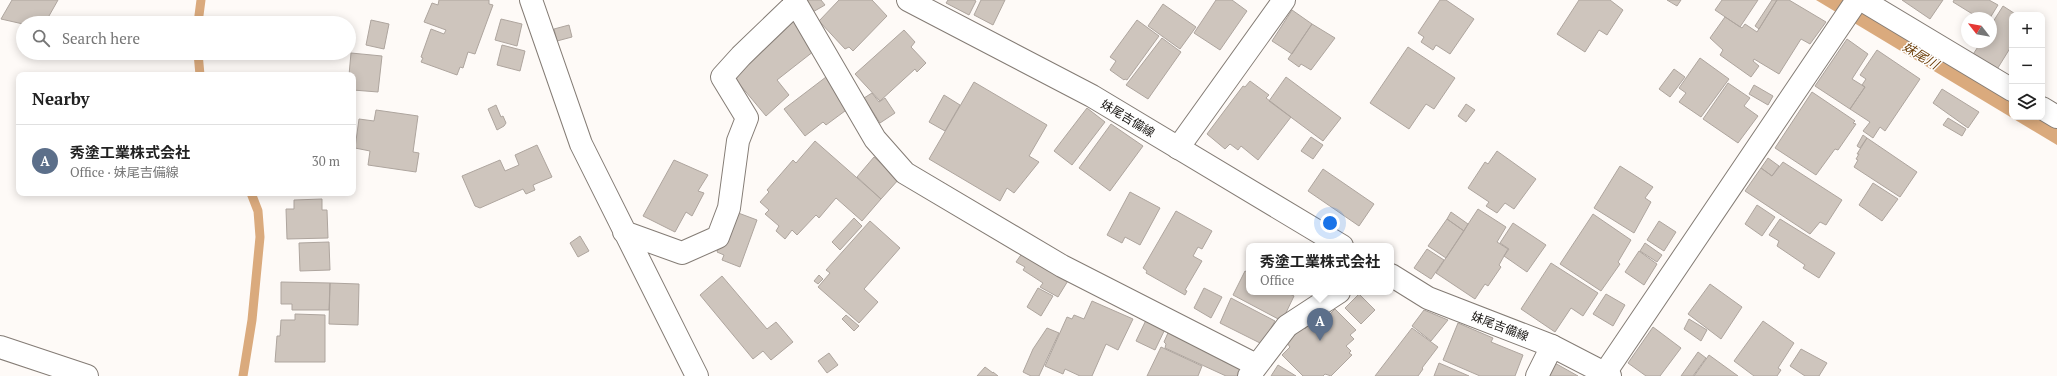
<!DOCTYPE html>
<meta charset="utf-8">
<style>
body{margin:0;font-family:"PT Serif","Noto Sans JP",serif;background:#f2f2f2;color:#222}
.controls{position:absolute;right:12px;top:12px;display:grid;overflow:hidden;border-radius:8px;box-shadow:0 2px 10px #0003}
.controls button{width:36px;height:36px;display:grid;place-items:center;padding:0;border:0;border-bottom:1px solid #e0e0e0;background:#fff;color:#222;font:20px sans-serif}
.compass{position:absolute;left:1961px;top:12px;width:36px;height:36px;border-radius:50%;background:#fff;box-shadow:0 2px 10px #0003;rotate:301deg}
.you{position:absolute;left:1330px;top:223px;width:14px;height:14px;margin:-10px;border:3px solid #fff;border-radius:50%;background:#1a73e8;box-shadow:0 0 0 6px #1a73e833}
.badge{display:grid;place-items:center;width:26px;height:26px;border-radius:50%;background:#3d7a90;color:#fff;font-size:13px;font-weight:700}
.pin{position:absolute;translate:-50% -33px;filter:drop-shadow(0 1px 2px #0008)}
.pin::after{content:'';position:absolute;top:21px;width:14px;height:12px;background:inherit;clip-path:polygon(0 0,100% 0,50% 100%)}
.popup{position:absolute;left:1246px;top:243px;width:148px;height:52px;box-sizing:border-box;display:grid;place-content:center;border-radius:8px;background:#fff;filter:drop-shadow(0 1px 3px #0005);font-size:13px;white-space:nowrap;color:#767676}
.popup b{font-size:15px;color:#222}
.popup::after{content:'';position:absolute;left:50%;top:100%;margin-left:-8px;border:8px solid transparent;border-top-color:#fff}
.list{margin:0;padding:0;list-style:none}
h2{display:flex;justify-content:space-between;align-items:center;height:52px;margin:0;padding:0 16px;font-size:17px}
h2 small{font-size:13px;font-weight:400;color:#767676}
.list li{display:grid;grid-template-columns:26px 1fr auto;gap:12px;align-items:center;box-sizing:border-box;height:72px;padding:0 16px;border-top:1px solid #e0e0e0}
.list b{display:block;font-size:15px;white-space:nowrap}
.list p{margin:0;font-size:13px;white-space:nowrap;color:#767676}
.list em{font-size:13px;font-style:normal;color:#767676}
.icon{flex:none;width:22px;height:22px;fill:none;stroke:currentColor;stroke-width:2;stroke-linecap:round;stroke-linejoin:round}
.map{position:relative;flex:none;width:2057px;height:376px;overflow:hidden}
.search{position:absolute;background:#fff;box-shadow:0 2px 10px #0003;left:16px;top:16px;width:340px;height:44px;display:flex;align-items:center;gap:10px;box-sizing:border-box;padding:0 14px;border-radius:22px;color:#767676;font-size:15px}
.panel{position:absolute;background:#fff;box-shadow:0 2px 10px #0003;left:16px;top:72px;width:340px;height:124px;border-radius:8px}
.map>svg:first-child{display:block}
</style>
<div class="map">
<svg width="2057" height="376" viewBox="0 0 2057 376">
<rect width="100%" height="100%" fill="#fefaf7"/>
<path fill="#daaa7d" d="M1816 0H1852L2012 97V117H2042L2057 125V145Z"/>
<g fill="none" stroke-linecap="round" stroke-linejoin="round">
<path stroke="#daaa7d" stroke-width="9" d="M198 23 201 0
M198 53 200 75
M243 376 252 320 260 237 258 211 251 193"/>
</g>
<path fill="#cec5bd" stroke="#aea59e" d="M12 0H58L45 23 23 24 1 19Z
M439 0H489V4L493 5 475 54 468 52 463 68 460 67 457 75 421 62 423 58 421 57 431 29 444 34 446 30 424 22 432 3 438 5Z
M803 0H821L825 5 811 13Z
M839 0H872L887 16 853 51 849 47 845 49 819 21Z
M948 0H974L976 1 969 15 946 3Z
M981 0H1005L993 25 974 15Z
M1216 0H1232L1247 11 1220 50 1194 33Z
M1440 0H1446L1474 19 1450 54 1436 45 1433 50 1421 42 1424 37 1418 33Z
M1579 0H1610L1623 10 1607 35 1599 30 1585 52 1557 34Z
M1667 0H1681L1677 6Z
M1722 0H1758L1740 27 1715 10Z
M1772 0H1777L1759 29 1755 26Z
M1777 0H1789L1826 22 1810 44 1801 39 1779 74 1754 59 1753 61 1759 66 1751 77 1720 55 1723 50 1710 38 1725 17 1742 28 1745 24 1757 32Z
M1902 0H1943L1930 19Z
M1954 0H1989L1998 5 1990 18H1979L1953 2Z
M1163 4 1196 27 1180 49 1148 26Z
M2003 6 2017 15H2012V45L1996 71 1972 56 1981 42H1991V25Z
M1292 10 1312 24 1292 54 1272 41Z
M792 18 814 51 777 80 789 95 766 116 731 74Z
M501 19 522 24 517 46 495 40Z
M371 20 389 24 384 49 366 45Z
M1137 20 1159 36 1127 80 1125 79 1124 80 1110 70 1116 61 1110 57Z
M1312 24 1335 38 1311 70 1301 64 1299 67 1288 59Z
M569 25 572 37 557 41 554 29Z
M904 30 915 42 911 47 926 63 917 72 915 69 880 101 855 74Z
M1162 38 1181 52 1148 99 1126 85Z
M1847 39 1868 54 1852 79 1865 87 1850 109 1815 86Z
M502 45 525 51 520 71 497 65Z
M1408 47 1455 78 1434 109 1426 104 1409 129 1370 103Z
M1877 50 1920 79 1885 131 1880 127 1873 138 1863 131 1870 122 1850 109 1865 87 1862 85 1866 79 1860 75Z
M351 53 382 56 378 92 353 90V75H349Z
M1700 58 1729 79 1701 117 1679 102 1686 93 1679 88Z
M1674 69 1685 77 1670 97 1659 89Z
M826 77 849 108 826 125 823 122 805 136 784 109Z
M1286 77 1341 118 1323 141 1269 101Z
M1250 81 1269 95 1266 98 1291 117 1258 160 1241 146 1238 150 1230 144 1225 149 1207 134 1243 86 1245 87Z
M974 82 1047 125 1029 156 1039 162 1014 193 1007 188 1000 201 929 159Z
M1728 83 1750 98 1744 106 1758 116 1738 143 1703 119Z
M1754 85 1773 96 1768 105 1749 94Z
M1942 89 1979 112 1968 128 1933 103Z
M1812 92 1855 121 1853 123 1856 124 1838 150 1835 149 1816 175 1775 148Z
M872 93 879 102 885 98 895 113 880 123 864 98Z
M944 95 960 105 945 131 929 122Z
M1466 104 1475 110 1466 122 1458 116Z
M496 105 501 117 503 116 506 123 504 126 497 130 488 109Z
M1087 108 1105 122 1072 165 1054 151Z
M376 110 418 116 413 152 419 153 416 172 368 165 370 151 355 148 359 119 374 121Z
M1948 118 1966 129 1962 136 1943 125Z
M1111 124 1143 146 1110 191 1079 168Z
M1863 135 1867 138 1860 148 1857 146Z
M1311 137 1323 145 1313 159 1301 151Z
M1867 138 1917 172 1900 197 1854 167 1858 160 1856 159 1859 154H1857Z
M815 141 881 199 862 221 836 198 819 218 816 215 797 235 792 230 785 239 776 231 779 226 765 214 769 210 760 202 769 192 767 190 793 160 796 163Z
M537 145 552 177 533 185 535 190 526 194 523 189 480 208 475 206 462 176 500 160 505 171 519 165 515 155Z
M1497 151 1536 179 1514 209 1505 203 1497 213 1486 206 1489 202 1468 188 1485 162 1488 164Z
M874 157 899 179 881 199 857 177Z
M1768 158 1779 166 1772 176 1761 168Z
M674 160 708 175 698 191 704 193 692 216 686 212 675 232 643 216Z
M1783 162 1842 200 1826 225 1820 222 1810 234 1745 191 1761 168 1772 176Z
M1620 166 1653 187 1645 198 1651 202 1634 233 1594 208Z
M1323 169 1374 204 1359 226 1308 191Z
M1873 183 1898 199 1882 221 1859 205Z
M1130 192 1160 208 1140 245 1125 237 1122 243 1107 235Z
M322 199V210H327L328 238 287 239 286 209H294V200Z
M1757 205 1775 217 1762 236 1745 224Z
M1478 209 1506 227 1497 242 1508 249 1499 265 1501 267 1488 286 1485 284 1475 299 1436 273Z
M733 211 757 220 740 267 722 260 724 255 717 252Z
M1176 211 1212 231 1202 249 1198 247 1193 256 1202 261 1185 290 1187 291 1185 295 1146 273 1147 271 1143 268Z
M1451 212 1468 224 1464 231 1447 219Z
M1593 214 1631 240 1618 262 1620 264 1601 291 1560 264Z
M854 218 862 226 840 250 832 242Z
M1447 219 1464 231 1446 258 1428 246Z
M1780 219 1835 253 1819 278 1803 268 1805 265 1777 246 1779 241 1769 235Z
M870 221 900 248 864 289 878 302 859 323 818 287 830 273 826 270Z
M1659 221 1676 232 1664 251 1647 240Z
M1513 223 1546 245 1527 272 1504 256 1509 249 1500 243Z
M580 236 589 251 578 257 570 243Z
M329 242 330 270 300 271 299 243Z
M1645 243 1662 255 1657 262 1640 251Z
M1427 249 1444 260 1431 279 1414 268Z
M1639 251 1657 264 1644 285 1625 272Z
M1023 252 1069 279 1058 297 1040 287 1043 283 1023 270 1025 267 1016 262Z
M1551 263 1598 293 1583 316 1571 308 1555 332 1521 309Z
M1245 271 1249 273V292H1286L1294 296 1282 321 1233 295Z
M819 275 823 279 818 284 814 281Z
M722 276 767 329 776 322 793 342 771 360 763 351 753 359 700 295Z
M281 282 330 283 329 310H292V304H281Z
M330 283 359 284 358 325 329 324Z
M1710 284 1742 307 1721 339 1688 314Z
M1038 288 1053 296 1041 316 1027 307Z
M1204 288 1222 297 1211 318 1194 308Z
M1359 294 1375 310 1361 324 1345 308Z
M1606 294 1625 305 1613 326 1593 314Z
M1231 298 1275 321 1262 344 1220 323Z
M1092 301 1133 319 1118 350 1106 344 1092 376H1080L1065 369 1063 374 1045 366 1067 317 1072 319 1074 315 1084 319Z
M1335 309 1356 330 1350 335 1354 339 1346 346 1351 351 1349 353 1352 355 1331 376 1325 374 1323 376H1303L1282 355 1290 347 1287 343 1303 327 1305 329 1314 320 1316 322 1319 320 1321 323Z
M1424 310 1448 320 1431 341 1412 326Z
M295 314 325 315V362H275L277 336H280L281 320H295Z
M846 315 859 326 854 331 842 319Z
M1148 316 1167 325 1155 350 1136 341Z
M1689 319 1707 330 1701 341 1684 329Z
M1763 321 1794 343 1778 368 1781 370 1777 376H1754L1734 361Z
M1458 323 1493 338 1491 342 1523 355 1515 376H1480L1443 360Z
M1171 326 1253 363 1245 376H1226L1165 348 1166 344 1164 342Z
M1653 327 1681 348 1660 376H1646L1628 363Z
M1047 328 1059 333 1039 376H1031L1023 372 1033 349Z
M1412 328 1438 347 1422 368 1423 369 1418 376H1375Z
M1161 347 1202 366 1198 376H1147Z
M1801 349 1827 363 1819 376H1805L1790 366Z
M1698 352 1706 358 1693 376H1681Z
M829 353 838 365 827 373 818 361Z
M1709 355 1738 376H1694Z
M1553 362 1578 376H1544Z
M1439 363 1446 366 1469 376H1434Z
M1278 365 1296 376H1271Z
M985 367 993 373V372L998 376H977Z"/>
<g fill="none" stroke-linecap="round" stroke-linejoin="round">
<g stroke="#847c75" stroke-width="24">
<path id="minor" d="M531 0 581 144 697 376
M794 0 875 139 905 173 1062 266 1256 365
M1862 0 2012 90
M2042 108 2057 117
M1178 148 1284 0
M624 232 682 253 718 237 729 208 738 141 747 118 722 77 741 56 795 4
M0 347 87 376
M1605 373 1857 0
M1249 376 1287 326 1339 292
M1537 376 1552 346"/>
</g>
<g stroke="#847c75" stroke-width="24">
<path id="secondary" d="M908 0 1092 96 1342 246
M1391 275 1428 298 1552 346 1610 376"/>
</g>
<use href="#minor" stroke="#fff" stroke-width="22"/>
<use href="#secondary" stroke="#fff" stroke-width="22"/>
</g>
<g text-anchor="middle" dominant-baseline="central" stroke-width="3" stroke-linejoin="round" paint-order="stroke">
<g font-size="12" fill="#171411" stroke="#fff">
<text transform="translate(1128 118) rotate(31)">妹尾吉備線</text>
<text transform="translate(1500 326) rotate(21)">妹尾吉備線</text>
</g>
<g font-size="13" font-style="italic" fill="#71430e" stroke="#fff">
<text transform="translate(1921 55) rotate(31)">妹尾川</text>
</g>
</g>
</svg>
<div class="controls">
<button>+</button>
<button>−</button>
<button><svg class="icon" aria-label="layers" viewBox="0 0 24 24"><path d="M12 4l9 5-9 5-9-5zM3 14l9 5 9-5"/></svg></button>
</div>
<svg class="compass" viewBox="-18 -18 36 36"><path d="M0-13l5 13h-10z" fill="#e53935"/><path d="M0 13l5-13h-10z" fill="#767676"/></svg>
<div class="you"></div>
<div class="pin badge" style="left:1320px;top:341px;background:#5c6f8a">A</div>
<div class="popup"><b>秀塗工業株式会社</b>Office</div>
<div class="search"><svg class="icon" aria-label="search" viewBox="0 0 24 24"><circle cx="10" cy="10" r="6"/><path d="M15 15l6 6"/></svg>Search here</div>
<section class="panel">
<h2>Nearby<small></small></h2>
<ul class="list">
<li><span class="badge" style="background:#5c6f8a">A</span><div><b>秀塗工業株式会社</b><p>Office · 妹尾吉備線</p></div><em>30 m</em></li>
</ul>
</section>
</div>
